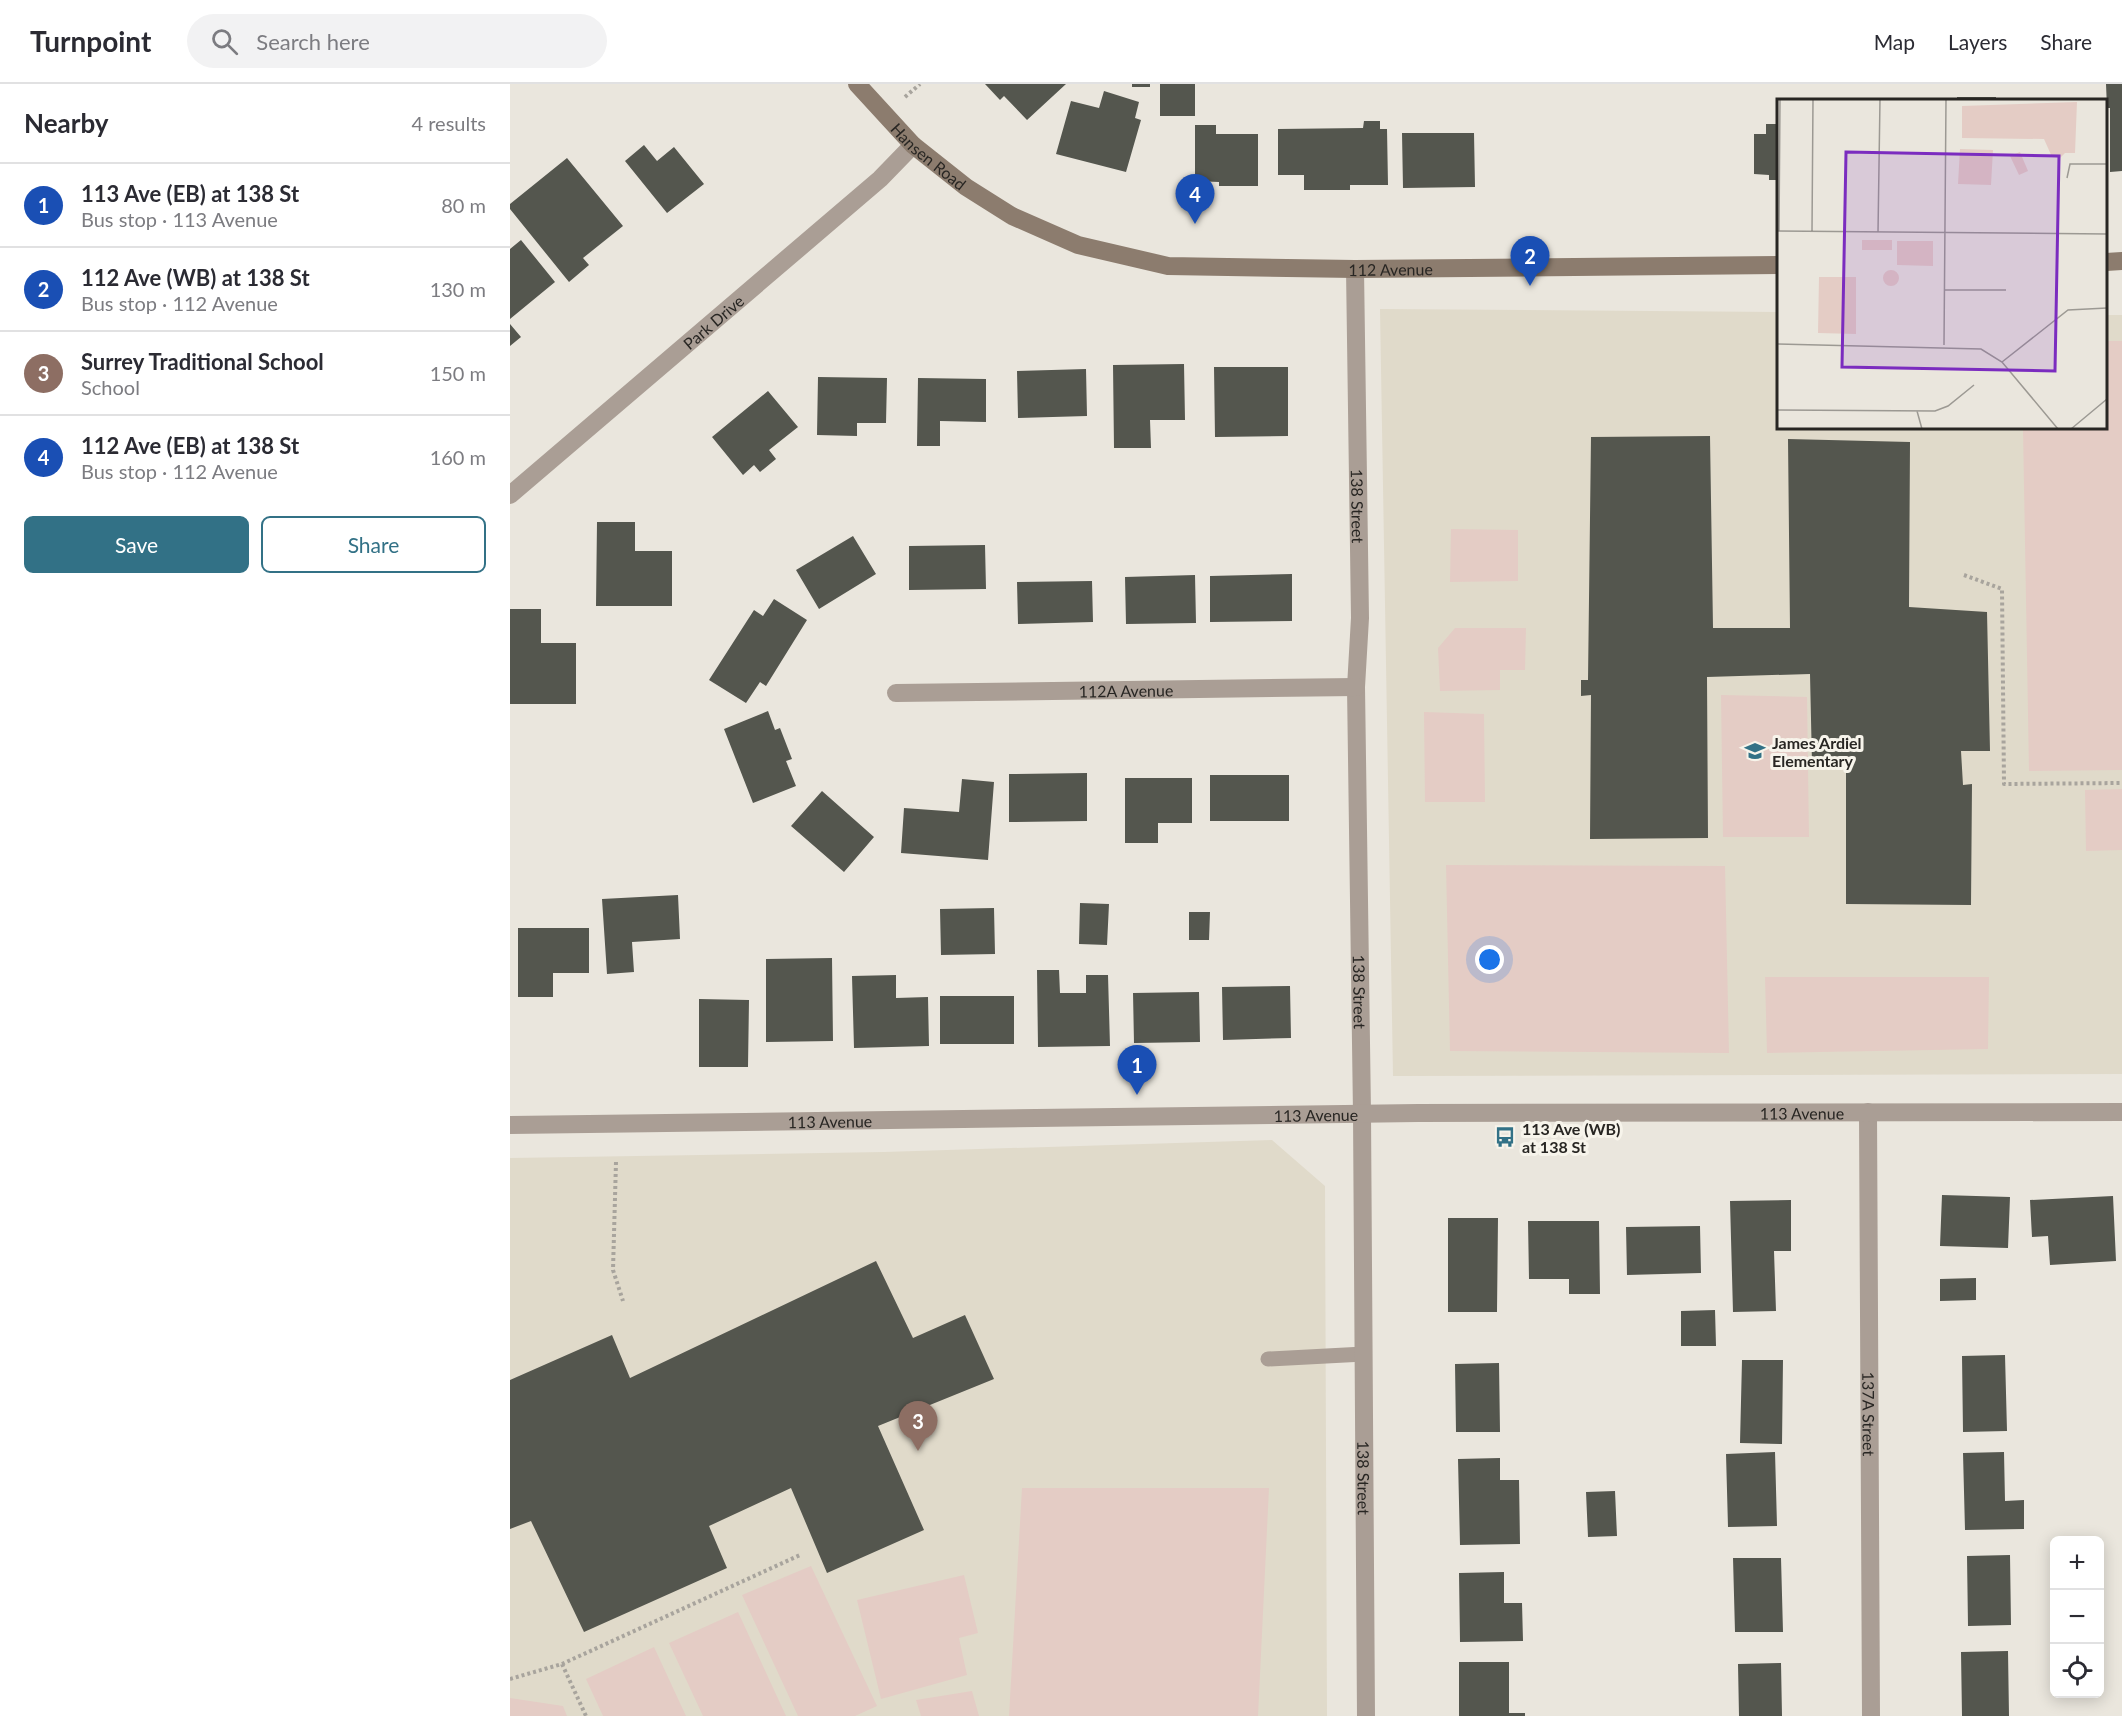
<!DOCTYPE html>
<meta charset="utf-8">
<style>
body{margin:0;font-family:Lato,sans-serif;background:#f2f2f3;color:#2b2b33}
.controls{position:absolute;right:18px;bottom:18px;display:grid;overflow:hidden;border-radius:9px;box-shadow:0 3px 15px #0003}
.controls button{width:54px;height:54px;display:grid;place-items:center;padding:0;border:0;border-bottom:2px solid #e1e1e2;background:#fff;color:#2b2b33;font:30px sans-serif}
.you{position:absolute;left:980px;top:876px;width:21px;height:21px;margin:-15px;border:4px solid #fff;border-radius:50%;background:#1a73e8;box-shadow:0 0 0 9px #1a73e833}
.badge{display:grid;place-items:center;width:39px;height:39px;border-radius:50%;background:#327186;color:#fff;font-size:20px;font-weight:700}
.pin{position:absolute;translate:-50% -50px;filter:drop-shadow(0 2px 3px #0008)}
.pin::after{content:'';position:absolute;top:32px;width:21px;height:18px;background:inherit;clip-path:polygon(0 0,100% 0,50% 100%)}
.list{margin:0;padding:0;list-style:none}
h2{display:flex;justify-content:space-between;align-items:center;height:78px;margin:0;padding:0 24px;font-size:26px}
h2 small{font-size:20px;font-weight:400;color:#7c7c81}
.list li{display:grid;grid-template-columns:39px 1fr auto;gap:18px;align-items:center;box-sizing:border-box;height:84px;padding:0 24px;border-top:2px solid #e1e1e2}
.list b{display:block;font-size:22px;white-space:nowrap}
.list p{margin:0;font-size:20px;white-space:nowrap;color:#7c7c81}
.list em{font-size:20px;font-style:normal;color:#7c7c81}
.actions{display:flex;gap:12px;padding:18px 24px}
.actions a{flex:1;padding:14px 0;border:2px solid #327186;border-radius:9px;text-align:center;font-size:21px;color:#327186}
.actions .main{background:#327186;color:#fff}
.icon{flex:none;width:33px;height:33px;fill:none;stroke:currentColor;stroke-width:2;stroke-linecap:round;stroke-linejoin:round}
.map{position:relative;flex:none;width:1612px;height:1632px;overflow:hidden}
header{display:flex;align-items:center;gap:36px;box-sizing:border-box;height:84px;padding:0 30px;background:#fff;border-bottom:2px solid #e1e1e2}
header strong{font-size:28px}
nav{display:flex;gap:33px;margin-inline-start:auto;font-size:21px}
.search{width:420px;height:54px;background:#f2f2f3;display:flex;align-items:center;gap:15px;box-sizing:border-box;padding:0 21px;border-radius:33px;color:#7c7c81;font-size:22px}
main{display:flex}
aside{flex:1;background:#fff}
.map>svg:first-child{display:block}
</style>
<header>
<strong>Turnpoint</strong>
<div class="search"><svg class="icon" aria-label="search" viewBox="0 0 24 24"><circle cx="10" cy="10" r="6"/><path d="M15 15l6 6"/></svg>Search here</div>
<nav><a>Map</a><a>Layers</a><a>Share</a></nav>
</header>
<main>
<aside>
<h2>Nearby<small>4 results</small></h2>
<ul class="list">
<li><span class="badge" style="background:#1a4fb4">1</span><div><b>113 Ave (EB) at 138 St</b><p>Bus stop · 113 Avenue</p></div><em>80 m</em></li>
<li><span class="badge" style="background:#1a4fb4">2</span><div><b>112 Ave (WB) at 138 St</b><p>Bus stop · 112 Avenue</p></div><em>130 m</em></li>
<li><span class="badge" style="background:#8d6e63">3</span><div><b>Surrey Traditional School</b><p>School</p></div><em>150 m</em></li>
<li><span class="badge" style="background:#1a4fb4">4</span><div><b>112 Ave (EB) at 138 St</b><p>Bus stop · 112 Avenue</p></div><em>160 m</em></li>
</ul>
<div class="actions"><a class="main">Save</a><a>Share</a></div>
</aside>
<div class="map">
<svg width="1612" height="1632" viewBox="0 0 1612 1632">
<rect width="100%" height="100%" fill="#eae6dd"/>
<path fill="#e0daca" d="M870 225 1268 228V344H1596V231H1612V990L883 992Z
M762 1056 815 1102 817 1632H0V1074L374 1068Z"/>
<path fill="#e4ccc5" d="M1596 257H1612V686L1519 687 1513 344H1596Z
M941 445 1008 446V497L940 498Z
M945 544H1016L1015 586H990V606L930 607 928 564Z
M1211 611 1297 613 1299 753H1213Z
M914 628 974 630 975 718H915Z
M1612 705V766L1576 767 1575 706Z
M936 781 1215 782 1219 969 940 967Z
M1255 893H1479L1478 965 1257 969Z
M512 1404H759L748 1632H499Z
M301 1482 367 1622 345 1632H288L232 1511Z
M454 1491 468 1549 449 1554 457 1591 371 1615 347 1516Z
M228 1528 276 1632H193L159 1559Z
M144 1563 176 1632H93L76 1595Z
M462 1607 469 1632H411L406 1616Z
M0 1614 53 1622 57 1632H0Z"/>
<path fill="#54564e" d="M475 0H556L517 36 494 12 490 16Z
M622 0H640V3H622Z
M650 0H685V32H650Z
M1596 0H1612V87L1600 88V24H1597Z
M594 7 629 18 625 34 631 36 616 88 546 70 561 17 589 24Z
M1447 13H1486V16H1447Z
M854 37H870V45H877L878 101H840V106H794V91H768V45L853 44Z
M1256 40H1268V96H1259V91L1244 90V50H1256Z
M685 41H706V50H748V102H709V98L685 97Z
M892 49H964L965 103 893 104Z
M134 61 147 77 164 63 194 100 157 129 115 77Z
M57 74 113 142 73 174 79 181 59 198 0 125V120Z
M11 156 45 198 0 235V165Z
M0 240 11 253 0 262Z
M674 280 675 336H640L641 364H604L603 281Z
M704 283H778V352L705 353Z
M576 285 577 332 508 334 507 287Z
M308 293 377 294 376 339H347V352L307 351Z
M408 294 476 295V338L430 337V362H407Z
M258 307 288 343 259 366 266 375 250 388 244 381 233 391 202 353Z
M1200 352 1203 544H1280L1278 355 1400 358 1399 523 1477 528 1480 667H1451L1453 701 1462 700 1461 821 1336 820V679L1302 680 1300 590 1197 593 1198 754 1080 755 1081 611 1071 612V596H1078L1081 353Z
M87 438H125V467H162V522H86Z
M343 452 366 490 309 525 286 486Z
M475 461 476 505 399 506V462Z
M782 490V537L700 538V492Z
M685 491 686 539 616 540 615 493Z
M582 497 583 538 508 540 507 498Z
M264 515 297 536 256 602 250 598 236 619 199 596 244 526 253 532Z
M0 525H31V559H66V620H0Z
M258 627 265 646 270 644 282 675 276 677 286 702 243 719 214 645Z
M577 689V737L499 738V690Z
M700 691H779V737H700Z
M615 694H682V739H648V759H615Z
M452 695 484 698 478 776 391 769 394 724 449 728Z
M312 707 364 753 334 788 281 742Z
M168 811 170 855 122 858 124 888 97 890 92 815Z
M570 819 599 820 597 861 569 860Z
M484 824 485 870 431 871 430 825Z
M679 828H700L699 856H679Z
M8 844H79V889H43V913H8Z
M322 874 323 957 256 958V875Z
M527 886H549L550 909H576V891H598L600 962 528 963Z
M386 891V914L418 913 419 962 344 964 342 892Z
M780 902 781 954 713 956 712 903Z
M689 908 690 958 624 959 623 909Z
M430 912H504V960H430Z
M189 915 239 916 238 983H189Z
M1432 1111 1500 1113 1498 1164 1430 1162Z
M1603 1112 1606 1177 1540 1181 1538 1152 1522 1153 1520 1116Z
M1281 1116V1167H1264L1266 1227 1223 1228 1220 1117Z
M938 1134H988L987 1228H938Z
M1018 1137H1089L1090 1210H1059V1195H1019Z
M1190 1142 1191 1189 1117 1191 1116 1143Z
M366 1177 403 1254 455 1231 484 1295 368 1342 414 1446 317 1489 281 1404 199 1442 217 1484 74 1548 21 1437 0 1445V1296L102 1251 120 1294Z
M1466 1194V1216L1430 1217V1195Z
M1205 1226 1206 1262H1171V1227Z
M1495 1271 1497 1347 1453 1348 1452 1272Z
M1232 1276H1273L1272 1360 1230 1359Z
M989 1279 990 1348H946L945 1280Z
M1265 1368 1267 1442 1218 1443 1216 1370Z
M1494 1368 1495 1417 1514 1416V1445L1455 1446 1453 1369Z
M990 1374V1396H1009L1010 1460 950 1461 948 1375Z
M1105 1407 1107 1452 1078 1453 1076 1408Z
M1500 1471 1501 1541 1458 1542 1457 1472Z
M1223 1474H1271L1273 1548H1225Z
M994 1488V1519H1012L1013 1557 950 1558 949 1489Z
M1498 1567 1499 1632H1452L1451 1568Z
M949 1578H999V1629H1015V1632H949Z
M1271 1579 1272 1632H1229L1228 1580Z"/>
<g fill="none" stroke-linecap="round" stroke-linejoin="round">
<path stroke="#a8a49d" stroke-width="4" stroke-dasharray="3 3" stroke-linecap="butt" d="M395 13 410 0
M1454 491 1492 505 1494 700 1612 699
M106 1078 103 1186 113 1217
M52 1580 76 1632
M0 1595 52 1580 290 1471"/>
<path stroke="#aa9e95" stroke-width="15" d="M758 1275 854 1270"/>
<g stroke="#aa9e95" stroke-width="18">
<path id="s1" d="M845 185 850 534 846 603 852 1030 856 1632"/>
<path id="s2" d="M0 411 370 95 403 61"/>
<path id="s3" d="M386 609 846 603"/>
<path id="s4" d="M1358 1028 1361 1632"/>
<path id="s5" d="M0 1041 908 1029 1612 1028"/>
</g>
<g stroke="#8c7c6e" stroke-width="18">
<path id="s6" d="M347 0 403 61 456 103 502 132 568 161 658 182 845 185 1268 181"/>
<path d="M1596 178 1612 177"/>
</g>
</g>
<defs>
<g id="school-bare" transform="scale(1.62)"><path d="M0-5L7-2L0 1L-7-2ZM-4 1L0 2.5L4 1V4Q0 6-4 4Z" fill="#327186" stroke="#f7f4eb" stroke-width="2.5" paint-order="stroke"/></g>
<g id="bus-bare" transform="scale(1.62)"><path d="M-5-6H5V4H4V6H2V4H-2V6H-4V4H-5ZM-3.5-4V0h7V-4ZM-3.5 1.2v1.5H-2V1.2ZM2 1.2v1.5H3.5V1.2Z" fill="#327186" stroke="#f7f4eb" stroke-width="2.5" paint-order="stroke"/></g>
</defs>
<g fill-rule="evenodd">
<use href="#school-bare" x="1245" y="667"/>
<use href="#bus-bare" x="995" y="1053"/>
</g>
<g text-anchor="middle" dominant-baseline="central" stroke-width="6" stroke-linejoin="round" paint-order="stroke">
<g font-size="16" fill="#282623" stroke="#f7f4eb">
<text stroke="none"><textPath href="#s6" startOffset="102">Hansen Road</textPath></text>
<text stroke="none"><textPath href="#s6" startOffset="592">112 Avenue</textPath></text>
<text stroke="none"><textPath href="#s2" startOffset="267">Park Drive</textPath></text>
<text stroke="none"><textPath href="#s1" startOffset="237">138 Street</textPath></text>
<text stroke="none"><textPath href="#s3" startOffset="230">112A Avenue</textPath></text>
<text stroke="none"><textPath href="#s1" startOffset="723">138 Street</textPath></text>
<text stroke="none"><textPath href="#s5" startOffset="1292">113 Avenue</textPath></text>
<text stroke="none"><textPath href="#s5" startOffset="806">113 Avenue</textPath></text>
<text stroke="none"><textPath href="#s5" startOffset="320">113 Avenue</textPath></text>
<text stroke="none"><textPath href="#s4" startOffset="302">137A Street</textPath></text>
<text stroke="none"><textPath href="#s1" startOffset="1209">138 Street</textPath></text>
</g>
<g font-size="16" font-weight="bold" fill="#282623" stroke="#f7f4eb" text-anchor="start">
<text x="1262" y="658">James Ardiel<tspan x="1262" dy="18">Elementary</tspan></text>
<text x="1012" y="1044">113 Ave (WB)<tspan x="1012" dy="18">at 138 St</tspan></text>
</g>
</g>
<g transform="translate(1267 15)">
<rect width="330" height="330" fill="#eae6dd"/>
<path d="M300 3 298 54H288L283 59 275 58 267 40 185 39V7ZM183 50 216 51 214 86 181 85ZM243 53 251 72 242 76 233 57ZM85 141H115V151H85ZM120 142H156V167L120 166ZM106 179a8 8 0 1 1 16 0a8 8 0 1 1-16 0ZM42 178H79V235L41 234Z" fill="#e4ccc5"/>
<path fill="none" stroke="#9c9993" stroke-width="1.5" d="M290 79 293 65H330M0 132 330 135M2 132 3 0M35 132 36 0M101 133 103 0M168 191H229M0 245 204 250 225 263 281 330M167 246 169 0M225 263 291 211 330 209M0 311 158 312 171 307 197 286M140 312 145 330M294 330 330 300"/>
<path fill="#7b2cbf" fill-opacity="0.15" stroke="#7b2cbf" stroke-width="3" d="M69 53 282 57 278 272 65 268Z"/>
<rect width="330" height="330" fill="none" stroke="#282623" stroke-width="3"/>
</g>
</svg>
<div class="controls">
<button>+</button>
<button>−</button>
<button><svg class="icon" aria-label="locate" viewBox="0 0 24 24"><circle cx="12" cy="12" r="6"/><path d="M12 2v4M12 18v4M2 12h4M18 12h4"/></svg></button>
</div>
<div class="you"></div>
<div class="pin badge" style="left:627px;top:1011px;background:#1a4fb4">1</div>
<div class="pin badge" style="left:1020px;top:202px;background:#1a4fb4">2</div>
<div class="pin badge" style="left:408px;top:1367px;background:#8d6e63">3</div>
<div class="pin badge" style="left:685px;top:140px;background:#1a4fb4">4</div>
</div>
</main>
